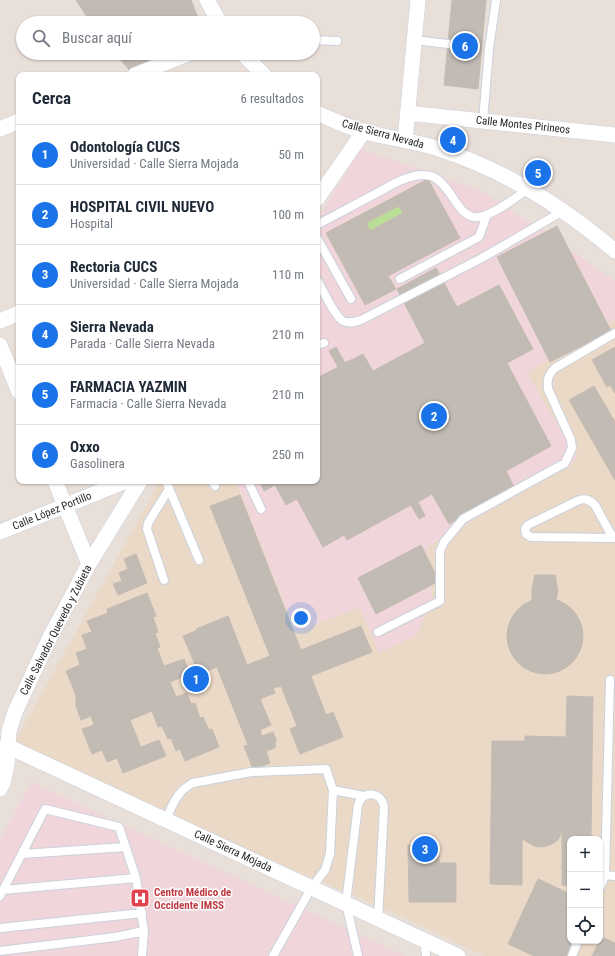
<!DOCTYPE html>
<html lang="es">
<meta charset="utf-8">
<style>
body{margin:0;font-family:"Roboto Condensed",sans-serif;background:#f6f6f7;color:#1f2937}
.controls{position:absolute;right:12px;bottom:12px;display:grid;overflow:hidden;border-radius:8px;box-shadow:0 1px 3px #0004}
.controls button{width:36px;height:36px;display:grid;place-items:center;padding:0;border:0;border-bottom:1px solid #e0e1e3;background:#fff;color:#1f2937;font:20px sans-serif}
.you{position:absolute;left:301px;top:618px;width:14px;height:14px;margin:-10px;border:3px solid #fff;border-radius:50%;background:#1a73e8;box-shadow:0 0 0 6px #1a73e833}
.badge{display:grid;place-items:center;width:26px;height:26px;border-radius:50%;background:#1a73e8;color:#fff;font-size:13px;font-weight:700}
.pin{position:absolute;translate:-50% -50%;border:2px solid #fff;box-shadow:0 1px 4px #0006}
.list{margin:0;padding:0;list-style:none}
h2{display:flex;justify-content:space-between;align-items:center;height:52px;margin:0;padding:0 16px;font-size:17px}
h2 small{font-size:13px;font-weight:400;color:#747a83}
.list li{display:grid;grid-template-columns:26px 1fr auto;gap:12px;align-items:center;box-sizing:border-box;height:60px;padding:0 16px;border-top:1px solid #e0e1e3}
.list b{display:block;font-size:15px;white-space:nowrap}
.list p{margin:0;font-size:13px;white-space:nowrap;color:#747a83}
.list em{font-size:13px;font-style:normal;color:#747a83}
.icon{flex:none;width:22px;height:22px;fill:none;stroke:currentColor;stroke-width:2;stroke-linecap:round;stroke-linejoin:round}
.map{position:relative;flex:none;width:615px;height:956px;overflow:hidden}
.search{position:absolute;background:#fff;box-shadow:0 1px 3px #0004;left:16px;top:16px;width:304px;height:44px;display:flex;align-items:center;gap:10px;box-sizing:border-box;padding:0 14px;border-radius:22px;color:#747a83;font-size:15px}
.panel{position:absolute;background:#fff;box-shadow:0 1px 3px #0004;left:16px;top:72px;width:304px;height:412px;border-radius:8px}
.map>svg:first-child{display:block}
</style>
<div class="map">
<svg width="615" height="956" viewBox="0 0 615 956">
<rect width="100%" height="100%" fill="#e9dfd9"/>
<path fill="#ebd9c8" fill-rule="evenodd" d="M615 319V956H483L400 916 185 823 14 743 160 481H236L296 632 360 606 432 598 427 547 577 459 527 373ZM570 839H600V941H570Z"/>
<path fill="#f0d5db" d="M361 149 481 191 549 235 615 281V319L527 373 577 459 427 547 432 598 417 635 379 653 360 607 296 632 236 481H317V220Z
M31 782 405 956H0V840Z"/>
<path fill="#bbde97" d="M399 206 403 213 370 231 366 223Z"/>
<path fill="#c1bbb4" stroke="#c4bbb3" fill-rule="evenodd" d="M76 0H191L200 23H91Z
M452 0H486L478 89 444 85Z
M115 53H177L130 71Z
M428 179 460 238 388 276 396 289 365 305 326 233ZM399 206 403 213 370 231 366 223Z
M557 226 611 331 550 362 497 257Z
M436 268 457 307 499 285 533 349 507 363 551 446 506 471 515 489 449 524 432 494 418 502 425 516 419 519 411 505 347 540 344 535 323 547 297 499 286 505 275 485 264 491 259 481H317V378L338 367 329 351 336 347 345 363 363 354 373 371 425 343 397 289Z
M615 347V393L610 385 607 387 592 360Z
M594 386 615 422V480L569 400Z
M240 495 301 650 361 626 372 652 311 676 326 715 333 712 343 737 300 754 290 729 297 726 281 686 273 688 275 693 260 699 271 725 260 730 262 736 273 732 276 739 275 748 266 751 270 763 253 769 244 746 248 745 217 667 199 674 183 636 196 631V629L228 616 247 665 270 656 210 506Z
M421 545 439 581 376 614 358 578Z
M136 554 147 583 118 595 113 584 122 581 119 573 128 569 124 559Z
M535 575H555L558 591 556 600 544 598 532 600V589Z
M147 593 156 616 153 617 158 632 155 633 160 647 157 648 164 666 184 659 190 674 170 682 176 697 187 693 191 704 195 703 200 718 203 717 209 730 212 729 219 747 185 761 180 749 176 751 171 738 168 739 162 726 158 727 152 711 130 720 141 747 159 740 166 756 123 773 117 758 107 762 102 750 92 754 82 729 94 725 91 716 81 720 76 706V695L66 671 80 665 76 653 87 649 82 635 92 632 87 621 108 613 107 609Z
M507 636a38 38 0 1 1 76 0a38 38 0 1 1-76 0Z
M567 696 593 697 591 839H570V886L562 885V832L558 840 550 845 542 847 534 846 522 839V885L490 884 492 741H525V736L566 737Z
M408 845H439V863H456V902H409Z
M538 879 570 894V941H573L566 956H534L508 944Z
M601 937 615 943V956H592Z"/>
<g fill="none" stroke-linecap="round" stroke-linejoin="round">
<g stroke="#cbd1dc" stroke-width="10">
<path id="lane" d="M313 40 337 41
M414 40 448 44
M252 64 262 53
M483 121 489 49 496 0
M317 225C335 215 353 206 371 196 385 189 407 174 424 175 451 175 455 220 478 217 492 216 517 197 528 189
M317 238 351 299
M400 279 479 237 487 215
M317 280C322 288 335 317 343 321 349 324 355 322 361 320L482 258 563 211
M317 345 324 343
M166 481 199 560
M212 481 215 486
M248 481 261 509
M613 538 595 505C590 500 586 498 579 500L528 525 525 529 526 534 531 537 613 538H615
M164 580 147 529 148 523 169 489
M378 632 440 601V551L444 542 463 519 565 463 572 448 571 440 548 389C547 379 548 375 555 368L615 333
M333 790 364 796
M166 819C173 804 177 791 193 783L251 772 326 769 333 790 330 854 325 870 312 887 273 956
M22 854 125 847
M605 875 610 680
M600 888 605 875 615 876
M3 890 136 878
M0 896 45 809 119 827 136 878 144 931
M0 928 142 913
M424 940 426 956
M0 951 115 937 144 931 142 956
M358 956 346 903 358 805C363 790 381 791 384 807L378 919
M572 956 578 941"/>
</g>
<g stroke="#cbd1dc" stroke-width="16">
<path id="street" d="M207 0 220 23
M242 53 264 75
M135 75 190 53
M317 113C333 120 348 127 365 132 389 138 413 141 436 148 503 169 562 206 615 251
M407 113 615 135
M0 129 19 121
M405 141 418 0
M317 199 364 131
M0 321 19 313
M0 345 19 392
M55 481 89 564
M0 532 126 481
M0 749 7 746 458 956
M0 789 3 783 7 765 9 731 15 712 50 637 89 564 140 481"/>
</g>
<use href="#lane" stroke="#fff" stroke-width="8"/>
<use href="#street" stroke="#fff" stroke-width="15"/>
</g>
<defs>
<g id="hospital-square" transform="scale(1)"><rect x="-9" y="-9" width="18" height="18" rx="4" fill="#e0444e" stroke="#fff"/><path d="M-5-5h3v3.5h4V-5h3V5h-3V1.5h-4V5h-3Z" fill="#fff"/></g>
</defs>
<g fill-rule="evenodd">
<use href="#hospital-square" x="140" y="898"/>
</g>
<g text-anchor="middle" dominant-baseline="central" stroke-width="3" stroke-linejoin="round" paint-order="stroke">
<g font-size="11" fill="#272727" stroke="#fff">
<text transform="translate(523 125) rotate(6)">Calle Montes Pirineos</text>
<text transform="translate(383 134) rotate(15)">Calle Sierra Nevada</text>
<text transform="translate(52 511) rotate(-22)">Calle López Portillo</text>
<text transform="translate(56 630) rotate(-63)">Calle Salvador Quevedo y Zubieta</text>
<text transform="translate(233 851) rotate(25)">Calle Sierra Mojada</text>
</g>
<g font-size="11" font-weight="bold" fill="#be3a42" stroke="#fff" text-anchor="start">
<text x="154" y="892">Centro Médico de<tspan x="154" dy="13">Occidente IMSS</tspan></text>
</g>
</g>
</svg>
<div class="controls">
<button>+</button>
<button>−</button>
<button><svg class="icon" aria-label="locate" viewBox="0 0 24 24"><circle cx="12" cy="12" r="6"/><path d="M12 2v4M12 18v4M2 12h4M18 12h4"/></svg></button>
</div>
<div class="you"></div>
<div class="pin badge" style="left:196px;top:679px">1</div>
<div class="pin badge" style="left:434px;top:416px">2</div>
<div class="pin badge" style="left:425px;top:849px">3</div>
<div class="pin badge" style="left:453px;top:140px">4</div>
<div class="pin badge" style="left:538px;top:173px">5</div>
<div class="pin badge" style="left:465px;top:46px">6</div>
<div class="search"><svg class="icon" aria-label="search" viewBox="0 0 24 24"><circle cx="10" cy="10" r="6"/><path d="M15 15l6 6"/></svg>Buscar aquí</div>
<section class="panel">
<h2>Cerca<small>6 resultados</small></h2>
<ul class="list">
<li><span class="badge">1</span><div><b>Odontología CUCS</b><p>Universidad · Calle Sierra Mojada</p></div><em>50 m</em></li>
<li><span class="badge">2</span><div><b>HOSPITAL CIVIL NUEVO</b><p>Hospital</p></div><em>100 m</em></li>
<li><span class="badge">3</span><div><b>Rectoria CUCS</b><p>Universidad · Calle Sierra Mojada</p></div><em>110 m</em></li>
<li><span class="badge">4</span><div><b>Sierra Nevada</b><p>Parada · Calle Sierra Nevada</p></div><em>210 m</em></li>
<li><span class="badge">5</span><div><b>FARMACIA YAZMIN</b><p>Farmacia · Calle Sierra Nevada</p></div><em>210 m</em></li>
<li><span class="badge">6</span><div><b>Oxxo</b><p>Gasolinera</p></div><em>250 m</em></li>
</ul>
</section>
</div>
